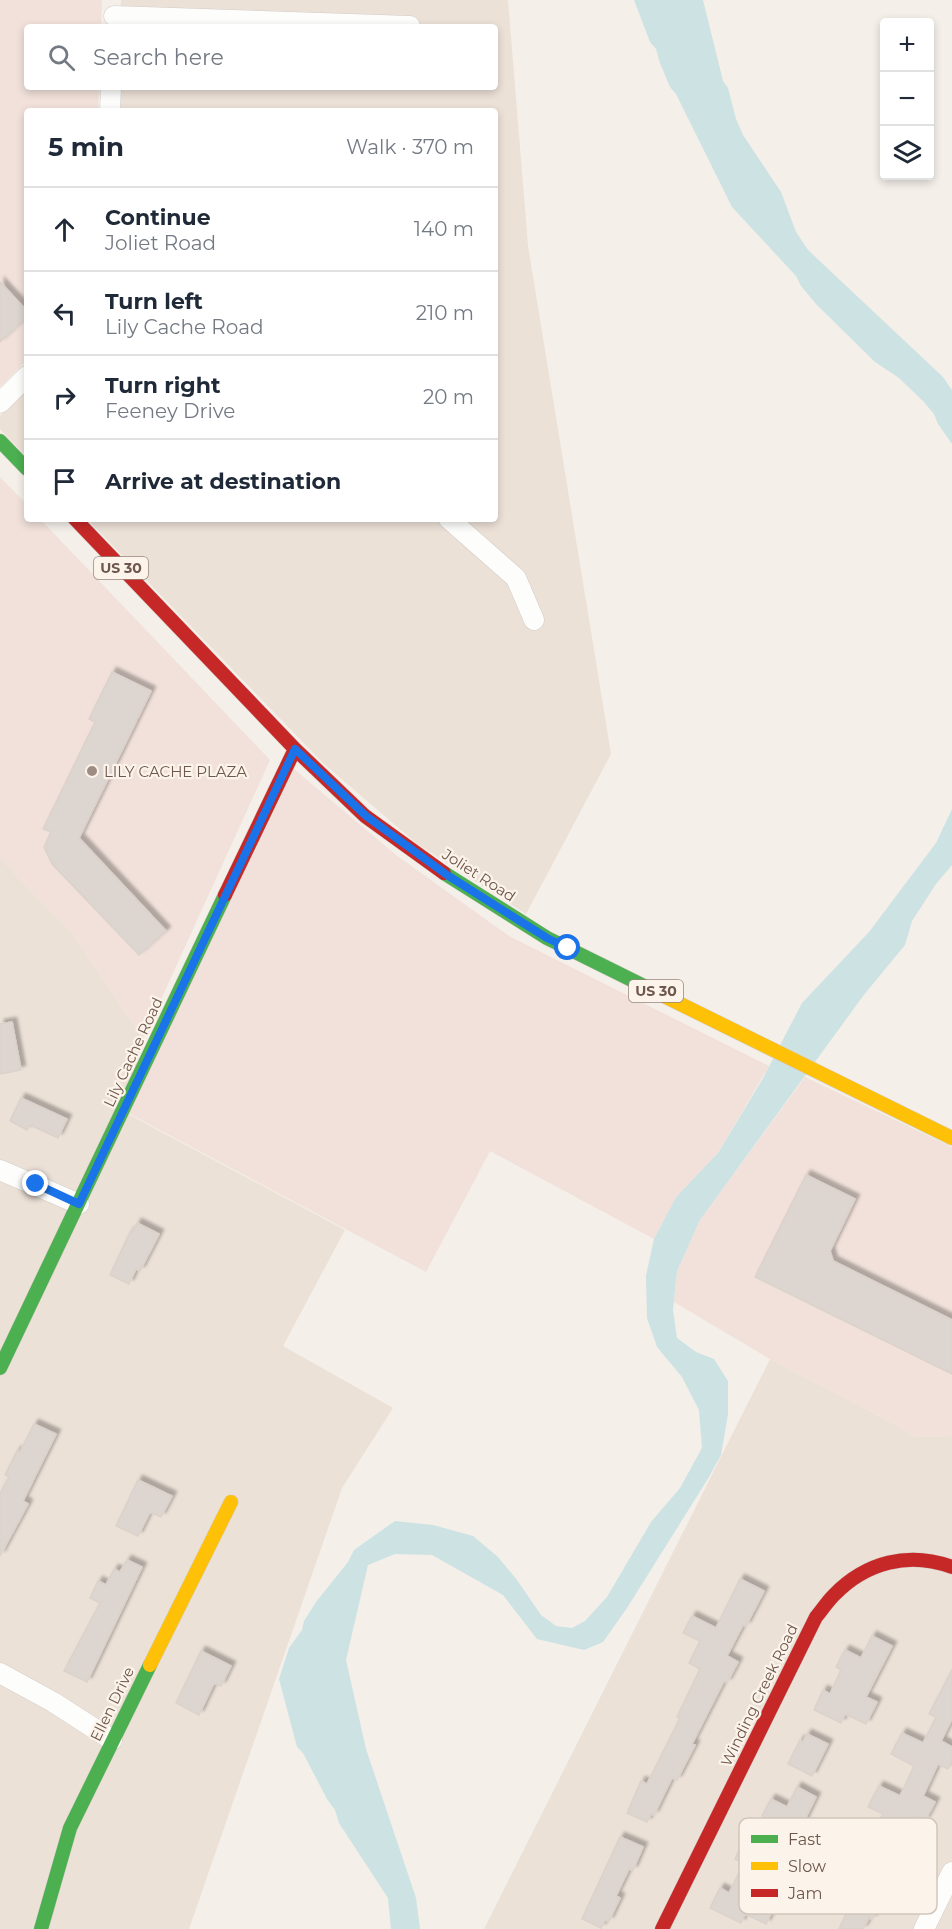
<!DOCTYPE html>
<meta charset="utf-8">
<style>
body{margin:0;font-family:Montserrat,sans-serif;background:#f2f2f3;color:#1f2937}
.controls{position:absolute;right:18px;top:18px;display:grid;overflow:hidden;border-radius:6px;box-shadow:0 3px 9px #0003}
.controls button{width:54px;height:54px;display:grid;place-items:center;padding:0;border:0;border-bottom:2px solid #e0e1e3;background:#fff;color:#1f2937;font:30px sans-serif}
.stop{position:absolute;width:18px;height:18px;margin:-14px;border:4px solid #1a73e8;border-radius:50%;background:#fff}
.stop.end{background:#1a73e8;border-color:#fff;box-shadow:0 2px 6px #0008}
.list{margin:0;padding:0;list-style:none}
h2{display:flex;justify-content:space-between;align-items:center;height:78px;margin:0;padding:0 24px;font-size:26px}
h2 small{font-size:20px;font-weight:400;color:#747a83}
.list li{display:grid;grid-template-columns:39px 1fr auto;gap:18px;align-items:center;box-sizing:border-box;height:84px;padding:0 24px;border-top:2px solid #e0e1e3}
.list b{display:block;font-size:22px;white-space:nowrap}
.list p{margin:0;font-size:20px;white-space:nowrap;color:#747a83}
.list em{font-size:20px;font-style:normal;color:#747a83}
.icon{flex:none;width:33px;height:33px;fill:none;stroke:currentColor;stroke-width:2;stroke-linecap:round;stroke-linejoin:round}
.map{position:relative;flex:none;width:952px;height:1929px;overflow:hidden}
.search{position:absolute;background:#fff;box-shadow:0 3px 9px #0003;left:24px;top:24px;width:474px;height:66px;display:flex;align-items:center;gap:15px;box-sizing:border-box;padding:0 21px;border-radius:6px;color:#747a83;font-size:22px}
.panel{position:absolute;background:#fff;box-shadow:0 3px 9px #0003;left:24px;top:108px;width:474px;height:414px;border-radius:6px}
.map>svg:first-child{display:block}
</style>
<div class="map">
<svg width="952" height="1929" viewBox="0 0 952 1929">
<defs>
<filter id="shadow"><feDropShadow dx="4.5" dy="-4.5" stdDeviation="1.5" flood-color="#0004"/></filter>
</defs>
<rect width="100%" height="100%" fill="#f4efe9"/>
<path fill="#ece1d7" d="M121 0H508L528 246 611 754 526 914 416 843 323 763 87 519H495V111H116L117 87H495V27H120Z
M27 390V457L0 429V416Z
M0 858 74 936 143 1039 128 1114 345 1230 283 1346 393 1408 342 1488 189 1929H0Z
M770 1359 887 1420 916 1437 952 1436V1929H484Z"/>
<path fill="#f1e1da" d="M0 0H102L101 27H27V87H99L98 111H27V360L0 387Z
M0 477 27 505V519H40L270 760 143 1039 74 936 0 858Z
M294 769 396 855 509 936 769 1066 718 1153 676 1197 654 1239 490 1151 426 1272 128 1113Z
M805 1077 952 1147V1436L916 1437 887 1420 770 1359 674 1302 677 1271 700 1220Z"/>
<path fill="#cce2e3" d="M634 0H703L723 81 728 88 736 119 743 135 781 192 796 232 808 250 943 377 952 390V444L938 424 934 414 923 401 899 378 875 362 816 304 801 286 796 276 732 207 676 94 670 87 660 63 656 49 650 42Z
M952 809V865L936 884 912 921 905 945 863 996 700 1220 677 1271 673 1310 677 1338 696 1352 714 1359 728 1381V1414L721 1455 709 1477 627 1608 603 1642 584 1650 537 1639 503 1595 432 1555 395 1554 368 1565 346 1660 366 1749 416 1898 420 1929H391L388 1898 339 1823 335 1810 327 1799 303 1753 297 1747 279 1679 289 1648 302 1630 304 1621 316 1602 348 1562 354 1550 395 1521 433 1525 473 1536 498 1557 517 1580 541 1615 556 1626 572 1628 585 1621 607 1597 651 1522 680 1488 702 1448 699 1410 682 1377 657 1347 647 1318 646 1276 654 1239 676 1197 718 1153 762 1080 802 1003 869 932 936 843Z"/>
<path fill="#ddd5cf" stroke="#dcd2cc" stroke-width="1.5" filter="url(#shadow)" d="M0 282 27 311V317L0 342Z
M112 672 151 691 79 838 166 931 139 955 52 864 44 847 51 832 43 829 95 722 89 719Z
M12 1022 21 1070 0 1074V1024Z
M21 1098 67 1119 58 1138 30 1125 27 1130 10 1121Z
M806 1175 855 1199 830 1251 833 1261 952 1320V1374L755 1277Z
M137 1223 159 1234 140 1271 136 1269 129 1284 110 1275 130 1232 132 1233Z
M34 1424 56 1434 23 1501 28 1504 0 1556V1493L9 1477 5 1475 17 1451 20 1452Z
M138 1480 172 1496 161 1517 150 1512 138 1536 116 1526Z
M127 1560 142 1567 87 1682 64 1671 100 1603 90 1598 98 1581 106 1585 114 1569 120 1572Z
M740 1579 764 1591 746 1626 743 1625 727 1656 738 1662 727 1683 724 1681 692 1744 695 1745 677 1780 672 1778 654 1815 651 1814 647 1822 627 1813 641 1781 647 1784 680 1718 677 1717 700 1669 689 1663 700 1641 683 1633 692 1616 716 1628Z
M872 1636 892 1646 866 1697 877 1702 866 1724 845 1714 841 1723 814 1710 823 1690 830 1694 841 1670 836 1667 845 1650 861 1658Z
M201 1651 231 1666 221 1686 214 1683 199 1715 176 1703Z
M952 1670V1719L941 1741 952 1747V1761L948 1769 938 1764 923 1796 935 1802 925 1821 915 1816 910 1827 902 1824 887 1855 903 1863 894 1881 891 1879 872 1919 869 1918 863 1929H839L867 1868 858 1863 883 1814 868 1807 879 1786 900 1796 914 1766 891 1754 902 1733 923 1743 936 1717 929 1714Z
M807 1734 828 1744 812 1776 788 1764 800 1740 803 1742Z
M797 1787 816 1797 791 1848 801 1853 791 1874 770 1864 756 1893 776 1903 766 1924 745 1914 741 1923 710 1908 720 1888 729 1893 744 1863 735 1859 744 1839 754 1844 767 1819 762 1816 771 1799 787 1807Z
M620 1837 643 1847 633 1870 629 1869 616 1896 620 1898 609 1921 605 1920 601 1928 582 1919Z"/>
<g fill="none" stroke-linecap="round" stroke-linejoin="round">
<g stroke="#d3ccc7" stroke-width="21">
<path id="street" d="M114 16 410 26
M110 111 111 87
M0 403 27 376
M449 519 516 578 534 620
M0 1170 79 1204
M0 1673 53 1702 112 1740
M924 1929 952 1872"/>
</g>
<g stroke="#d3ccc6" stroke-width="15">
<path id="fast" d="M0 441 27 469
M444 873 547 938 660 994
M0 1368 225 895
M41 1929 70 1828 150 1665"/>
</g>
<g stroke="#d3ccc6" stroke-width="15">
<path id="slow" d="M660 994 952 1138
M150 1665 231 1502"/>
</g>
<g stroke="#d3ccc6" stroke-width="15">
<path id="jam" d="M75 519 295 749 365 816 444 873
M225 895 295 749
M662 1929 816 1617C822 1610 827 1602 834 1595 866 1562 909 1551 952 1567"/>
</g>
<use href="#street" stroke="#fdfdfc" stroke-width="20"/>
<use href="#fast" stroke="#4caf50" stroke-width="14"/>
<use href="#slow" stroke="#ffc107" stroke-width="14"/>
<use href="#jam" stroke="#c62828" stroke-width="14"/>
</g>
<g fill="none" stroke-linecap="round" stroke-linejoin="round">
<path stroke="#1a73e8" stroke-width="8" d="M36 1184 79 1204 295 749 366 816 447 875 547 938 568 948"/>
</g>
<circle fill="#9d8c84" stroke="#fcf4ea" stroke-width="2" cx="92" cy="771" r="6"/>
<g text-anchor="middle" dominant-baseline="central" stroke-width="4.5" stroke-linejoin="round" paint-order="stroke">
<g fill="#fcf4ea" stroke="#99867c" stroke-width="1.5">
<rect x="94" y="557" width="54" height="22" rx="4.5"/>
<rect x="629" y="980" width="54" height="22" rx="4.5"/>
</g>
<g font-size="14" font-weight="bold" fill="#6e574d">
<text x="121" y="568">US 30</text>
<text x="656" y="991">US 30</text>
</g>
<g font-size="15" fill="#6e574d" stroke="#fcf4ea" text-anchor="start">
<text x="104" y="771">LILY CACHE PLAZA</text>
</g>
<g font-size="15" fill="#6e574d" stroke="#fcf4ea">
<text transform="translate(479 875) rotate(33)">Joliet Road</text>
<text transform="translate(133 1052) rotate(-65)">Lily Cache Road</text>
<text transform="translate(759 1695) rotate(-64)">Winding Creek Road</text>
<text transform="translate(112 1704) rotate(-64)">Ellen Drive</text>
</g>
</g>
<rect x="739" y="1818" width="198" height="96" rx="9" fill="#fcf4ea" stroke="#d1c5bb" stroke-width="1.5"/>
<rect x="751" y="1835" width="27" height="8" fill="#4caf50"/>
<rect x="751" y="1862" width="27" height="8" fill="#ffc107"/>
<rect x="751" y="1889" width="27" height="8" fill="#c62828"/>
<g font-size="16" fill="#6e574d">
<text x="788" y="1845">Fast</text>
<text x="788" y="1872">Slow</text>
<text x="788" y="1899">Jam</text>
</g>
</svg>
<div class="controls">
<button>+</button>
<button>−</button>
<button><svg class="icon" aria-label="layers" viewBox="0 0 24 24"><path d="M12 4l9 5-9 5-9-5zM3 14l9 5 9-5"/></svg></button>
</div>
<div class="stop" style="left:568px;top:948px"></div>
<div class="stop end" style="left:36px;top:1184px"></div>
<div class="search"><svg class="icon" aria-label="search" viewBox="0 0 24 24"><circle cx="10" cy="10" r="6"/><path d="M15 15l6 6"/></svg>Search here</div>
<section class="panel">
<h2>5 min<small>Walk · 370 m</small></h2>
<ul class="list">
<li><svg class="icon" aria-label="ahead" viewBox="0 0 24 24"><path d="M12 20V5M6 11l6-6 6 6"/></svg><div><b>Continue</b><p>Joliet Road</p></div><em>140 m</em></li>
<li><svg class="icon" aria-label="left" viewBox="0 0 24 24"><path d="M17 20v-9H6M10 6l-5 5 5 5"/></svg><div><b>Turn left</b><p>Lily Cache Road</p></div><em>210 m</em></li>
<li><svg class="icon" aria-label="right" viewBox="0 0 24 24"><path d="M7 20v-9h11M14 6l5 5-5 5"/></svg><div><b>Turn right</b><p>Feeney Drive</p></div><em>20 m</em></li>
<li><svg class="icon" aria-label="arrive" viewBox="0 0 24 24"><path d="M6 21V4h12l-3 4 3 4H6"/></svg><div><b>Arrive at destination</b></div></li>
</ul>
</section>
</div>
